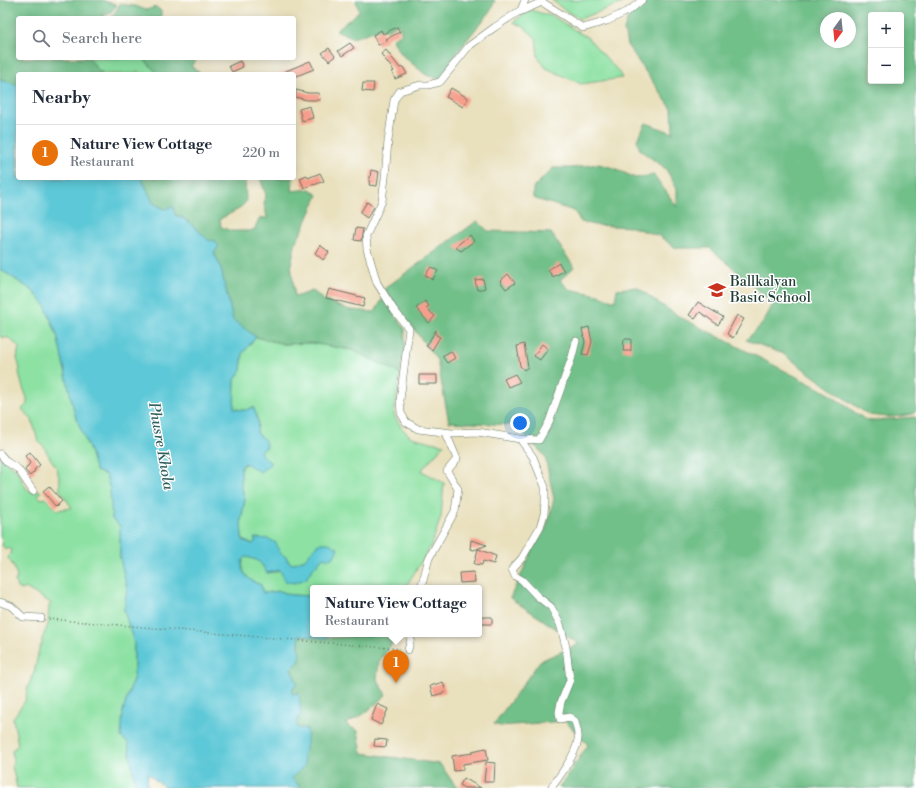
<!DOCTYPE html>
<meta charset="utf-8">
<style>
body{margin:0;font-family:"Libre Bodoni",serif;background:#f2f2f3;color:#1f2937}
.controls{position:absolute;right:12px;top:12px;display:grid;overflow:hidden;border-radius:4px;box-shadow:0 2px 10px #0003}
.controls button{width:36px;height:36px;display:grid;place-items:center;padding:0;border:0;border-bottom:1px solid #e0e1e3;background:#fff;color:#1f2937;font:20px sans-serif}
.compass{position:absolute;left:820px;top:12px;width:36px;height:36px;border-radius:50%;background:#fff;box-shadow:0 2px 10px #0003;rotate:195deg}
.you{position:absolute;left:520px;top:423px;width:14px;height:14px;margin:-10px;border:3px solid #fff;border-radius:50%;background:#1a73e8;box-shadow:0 0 0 6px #1a73e833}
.badge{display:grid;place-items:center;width:26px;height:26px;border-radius:50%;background:#c8321e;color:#fff;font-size:13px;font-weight:700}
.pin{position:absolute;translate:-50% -33px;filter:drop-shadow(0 1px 2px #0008)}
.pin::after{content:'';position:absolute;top:21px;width:14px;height:12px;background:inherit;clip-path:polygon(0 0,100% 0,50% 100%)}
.popup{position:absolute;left:310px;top:585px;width:172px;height:52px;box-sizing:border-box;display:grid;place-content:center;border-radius:4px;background:#fff;filter:drop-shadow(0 1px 3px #0005);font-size:13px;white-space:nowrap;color:#747a83}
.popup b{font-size:15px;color:#1f2937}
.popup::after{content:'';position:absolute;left:50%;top:100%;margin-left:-8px;border:8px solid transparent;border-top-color:#fff}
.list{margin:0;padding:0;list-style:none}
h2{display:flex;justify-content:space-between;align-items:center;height:52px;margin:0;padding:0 16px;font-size:17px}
h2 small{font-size:13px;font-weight:400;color:#747a83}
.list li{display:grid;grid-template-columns:26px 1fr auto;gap:12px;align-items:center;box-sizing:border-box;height:56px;padding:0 16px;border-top:1px solid #e0e1e3}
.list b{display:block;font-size:15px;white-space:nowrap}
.list p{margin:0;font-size:13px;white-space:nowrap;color:#747a83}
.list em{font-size:13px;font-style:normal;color:#747a83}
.icon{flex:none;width:22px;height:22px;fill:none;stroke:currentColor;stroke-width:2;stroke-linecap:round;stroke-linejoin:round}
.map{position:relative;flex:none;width:916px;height:788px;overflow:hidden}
.search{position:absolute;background:#fff;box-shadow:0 2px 10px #0003;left:16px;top:16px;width:280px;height:44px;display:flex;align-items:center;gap:10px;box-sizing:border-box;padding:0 14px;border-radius:4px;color:#747a83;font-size:15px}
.panel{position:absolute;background:#fff;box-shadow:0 2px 10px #0003;left:16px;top:72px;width:280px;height:108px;border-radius:4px}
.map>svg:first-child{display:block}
</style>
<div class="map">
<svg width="916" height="788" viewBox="0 0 916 788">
<rect width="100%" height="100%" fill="#fff"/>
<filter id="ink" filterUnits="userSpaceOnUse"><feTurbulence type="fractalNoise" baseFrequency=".025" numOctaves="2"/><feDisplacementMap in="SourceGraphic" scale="8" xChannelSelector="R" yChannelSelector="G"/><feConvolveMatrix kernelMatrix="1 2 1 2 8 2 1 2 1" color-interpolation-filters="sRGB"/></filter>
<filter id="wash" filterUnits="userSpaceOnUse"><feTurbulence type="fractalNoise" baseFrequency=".012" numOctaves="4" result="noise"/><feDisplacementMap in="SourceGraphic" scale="16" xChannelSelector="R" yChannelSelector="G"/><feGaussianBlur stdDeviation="0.9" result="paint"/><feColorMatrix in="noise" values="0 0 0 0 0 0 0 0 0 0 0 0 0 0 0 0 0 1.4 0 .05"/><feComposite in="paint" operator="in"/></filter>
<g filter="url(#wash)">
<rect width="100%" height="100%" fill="#e9e0bd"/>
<path fill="#8ce1a3" stroke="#568f6c" d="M552 0H626L622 3 580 19 563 9Z
M531 10 554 17 588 38 618 71 622 78 581 84 546 68 538 57 536 38 524 27 513 22Z
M89 58H143L158 74H139L138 71 134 74H104L97 69Z
M0 269 33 291 45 305 57 335 75 415 90 451 96 471 106 475 110 490 112 519 120 526V558L127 588 124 610 134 643V676L123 711 136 788H17L12 766 13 761 12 750 18 745 13 718 25 701 28 687 35 669 39 649 42 644V639L48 625 49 606 51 603 27 589 25 588 23 590 17 588 15 580 17 579C16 570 13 565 8 558L12 550 8 548 6 550 2 545 3 541 0 537V457L16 469 26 488 33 493 39 490 41 493 37 495 42 499 45 498 57 510 72 508 60 490V483L57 468 50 458 44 447 38 441 32 420 22 409 27 404V398L22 385 19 372 20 369 17 358 19 347 9 338 0 337Z
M256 337 284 344 311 343 352 350 400 373 394 415 401 427 411 437 444 445 424 467 422 471 444 483 441 517 431 546 405 588H313V596L291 595 280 591 263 593 261 585C248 580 241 574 243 560L246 557C260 560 260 562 267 573L276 572 280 570 306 579 310 571 314 568 323 557 338 548 292 564 288 561 286 557 280 553 278 548 254 539 256 541 252 544 244 541 242 538 241 520 245 500 241 485V467L260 453 264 439 257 433 258 421 253 407C245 411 242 411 234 408L235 380 241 370 243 353Z"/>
<path fill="#71bf89" stroke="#487e5e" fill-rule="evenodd" d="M0 0H102L117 5 109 14 101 15 108 18H18V58H89L97 69 104 74H18V85L0 80Z
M356 0H495L490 12 470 36 449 64 439 79 426 75 402 55 392 39 402 33 398 24 384 31 382 28 353 38 336 30 359 12Z
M648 0H916V411L913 414 901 416 888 417 869 415 841 396 782 353 746 340 763 323 773 304 740 274 710 248H676L659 236 632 227 594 225 581 222 574 211 533 198V188L553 168H572L598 164 614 168 635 178 654 175 677 207V189L666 169 640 150 637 140 646 123 673 133 672 109 657 88 627 45 624 30 630 12ZM871 15H901V81H871ZM826 18H850V42H826Z
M120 4 135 6 146 10 156 7 161 11V18H111L113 16Z
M143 58H198L191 66 201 74H158Z
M141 178H245L246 202 239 209 220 219 221 227 231 231H249L255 229 256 225 259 219 267 218 266 212 264 204 266 195 260 178H293L292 191 310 189 318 195 302 231 296 241 291 264 295 297 313 291 325 301 350 310 375 312 383 298 405 329V348L400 373 352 350 311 343 284 344 256 337 233 321 220 265 214 253 219 246 208 240 198 230 184 218 175 215 165 209 153 203 146 187Z
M477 221 488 231 551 233 574 267 560 280 569 289 598 295 615 301 617 289 637 287 660 304 680 317 828 393 867 421 916 417V788H559L588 745 565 721 500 726 494 724 540 661 579 644 510 598 532 551 547 525 554 499 545 456 514 425 449 422 437 360 384 289Z
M399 634 379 661 377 679 386 695 364 714 345 724 358 731 362 753 440 764 454 784 460 788H301L292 778 303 755 306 729 298 728 296 723 299 692 294 694 290 693C298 681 295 680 291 667L300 661 299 646V635L325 638Z"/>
<path fill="#5dc8d7" stroke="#3e8286" d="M0 80 18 85V178H141L146 187 153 203 165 209 173 206 175 215C189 220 198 230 208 240L215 241 219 246 214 253 220 265 233 320 256 337 243 353 241 370 235 380 234 408C241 411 246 411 253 407 258 416 258 423 257 433L264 439 267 447 261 451 260 453 271 463 260 472 245 463 241 467V485L245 500 241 520 242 538 244 541 252 544 256 541 254 538 269 539 276 543 280 553 286 557 288 561 292 564 305 559 317 545 321 543H329L338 548 334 557 328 559 323 557C317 565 310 571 306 579L294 583 285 581 280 570 267 573C260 562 260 560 246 557L243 560C242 563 242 565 242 567 243 576 253 582 261 585L263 593 280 591 291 595 313 596V634H331L325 638 299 635V646L300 661 291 668 296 681 298 683 295 685 291 693 294 694 299 692 301 714 296 723 298 728 307 729C307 738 308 748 303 755L305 765 292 778 301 788H166L154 779 148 773 147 788H136L128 743 121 737 123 711 134 676V643L124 610 127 588 120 558V526L112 519 110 490 106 475 96 471 90 451 75 415 57 335 45 305 33 291 0 269Z"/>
<g id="blocks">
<path fill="#f69e8b" d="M397 27 400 32 386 39 387 41 378 45 373 35 381 30 383 34Z
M350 43 354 48 342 56 338 51Z
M329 48 335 56 329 61 322 53Z
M386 50 400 68 403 67 407 74 395 79 392 72 394 71 381 54Z
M240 61 243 67 232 72 229 66Z
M310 61 314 69 294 77V74H279Z
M363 83H374L373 92 362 91Z
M451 88 468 98 463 107 446 97Z
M296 90 308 93H319L320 100H307L295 97Z
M310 106 313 118 302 121 299 109Z
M371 170 379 172 377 186 369 185Z
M320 173 324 181 314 185V184L304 188 300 178 307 175 308 178Z
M367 202 374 207 367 218 360 213Z
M356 228 363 229 361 241 354 240Z
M470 235 474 241 461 251 455 247Z
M320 245 329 252 323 260 315 253Z
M559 263 564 271 553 277 548 270Z
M431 267 438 271 432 280 425 275Z
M508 274 515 283 506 289 500 281Z
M483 279 485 288 477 290 475 280Z
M329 289 365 298 363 307 326 298Z
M425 301 429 306 426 308 435 316 429 323 416 308Z
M698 302 723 317 718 325 700 312 695 319 689 315Z
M737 315 744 319 733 338 727 334Z
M589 327 592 342 588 355 582 354 585 342 582 329Z
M436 330V335L440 337 432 350 426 346Z
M624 339H631V351H623Z
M524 344 528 367 524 370 520 366 517 346Z
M542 344 548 349 540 360 534 356Z
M451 351 455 358 447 363 442 356Z
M515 374 520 382 508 387 504 379Z
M419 375H437V384H419Z
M30 452 40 465 34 470 35 471 30 476 25 470 30 463 25 456Z
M49 486 62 501 56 507 43 491Z
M471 540 487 545 474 550 470 549Z
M478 549 496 556 494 564 483 561 482 565 474 564Z
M474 572 475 582 460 583 459 573Z
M479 617H492V624H479Z
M404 656V667L386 668V657Z
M443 682 446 692 433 696 430 686Z
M377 704 388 709 381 725 371 720Z
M375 739 387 740 386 747 374 746Z
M486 748 488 760 463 764V770L454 771 452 756 473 753 472 751Z
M486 762 495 763 494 782H484Z
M464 778 481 788H464L460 785Z"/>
</g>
</g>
<g filter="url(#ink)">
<use href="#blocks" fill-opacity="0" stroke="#667664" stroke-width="1"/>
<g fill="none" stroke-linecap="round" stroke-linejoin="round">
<g stroke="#667664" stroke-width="8">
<path id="street" d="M525 0 521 10 495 27 469 46 440 82 428 85H420L400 91 394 100 388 141 385 178 382 201 366 236 367 249 377 283 394 310 409 329 400 400 401 413 406 422 418 429 452 433 478 432 520 439 533 457 545 487V502L544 514 540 527 522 558 512 569 515 576 522 580 537 596 551 607 560 624 566 647 570 680 561 702 559 712 560 719 569 717 575 721C576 727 579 733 578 739 577 753 560 776 551 788
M519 12 542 2 583 28 607 21 630 10 642 0
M520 439 539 440 549 422 572 357 576 341
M0 454 7 462 18 469 33 491
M421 588 429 558 455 511 458 489 447 471 457 459 446 433
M0 602 11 606 23 617 41 618
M408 650 412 634"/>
</g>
<path stroke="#667664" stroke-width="1.5" stroke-dasharray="1 3" stroke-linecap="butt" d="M49 619 400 649"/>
<use href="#street" stroke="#fff" stroke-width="7"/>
</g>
</g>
<defs>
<g id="school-bare" transform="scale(1.38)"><path d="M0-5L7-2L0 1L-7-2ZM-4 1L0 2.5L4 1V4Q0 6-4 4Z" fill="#c8321e" stroke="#fff" stroke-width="2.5" paint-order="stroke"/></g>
</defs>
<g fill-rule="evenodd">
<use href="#school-bare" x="717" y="290"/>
</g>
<g text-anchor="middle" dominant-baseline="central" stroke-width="3" stroke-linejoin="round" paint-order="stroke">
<g font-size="14" fill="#1f3d34" stroke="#fff" text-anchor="start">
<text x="730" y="282">Ballkalyan<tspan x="730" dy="16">Basic School</tspan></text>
</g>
<g font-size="15" font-style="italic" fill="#2e605d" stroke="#fff">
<text transform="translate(161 446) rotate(80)">Phusre Khola</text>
</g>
</g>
</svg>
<div class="controls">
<button>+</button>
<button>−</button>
</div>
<svg class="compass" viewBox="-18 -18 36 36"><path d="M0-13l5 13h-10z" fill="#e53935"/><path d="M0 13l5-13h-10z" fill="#747a83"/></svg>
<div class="you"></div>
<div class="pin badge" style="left:396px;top:683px;background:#e8710a">1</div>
<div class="popup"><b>Nature View Cottage</b>Restaurant</div>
<div class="search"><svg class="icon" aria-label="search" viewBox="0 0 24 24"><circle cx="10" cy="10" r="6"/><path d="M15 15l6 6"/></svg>Search here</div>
<section class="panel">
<h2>Nearby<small></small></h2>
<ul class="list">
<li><span class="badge" style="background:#e8710a">1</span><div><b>Nature View Cottage</b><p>Restaurant</p></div><em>220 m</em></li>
</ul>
</section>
</div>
